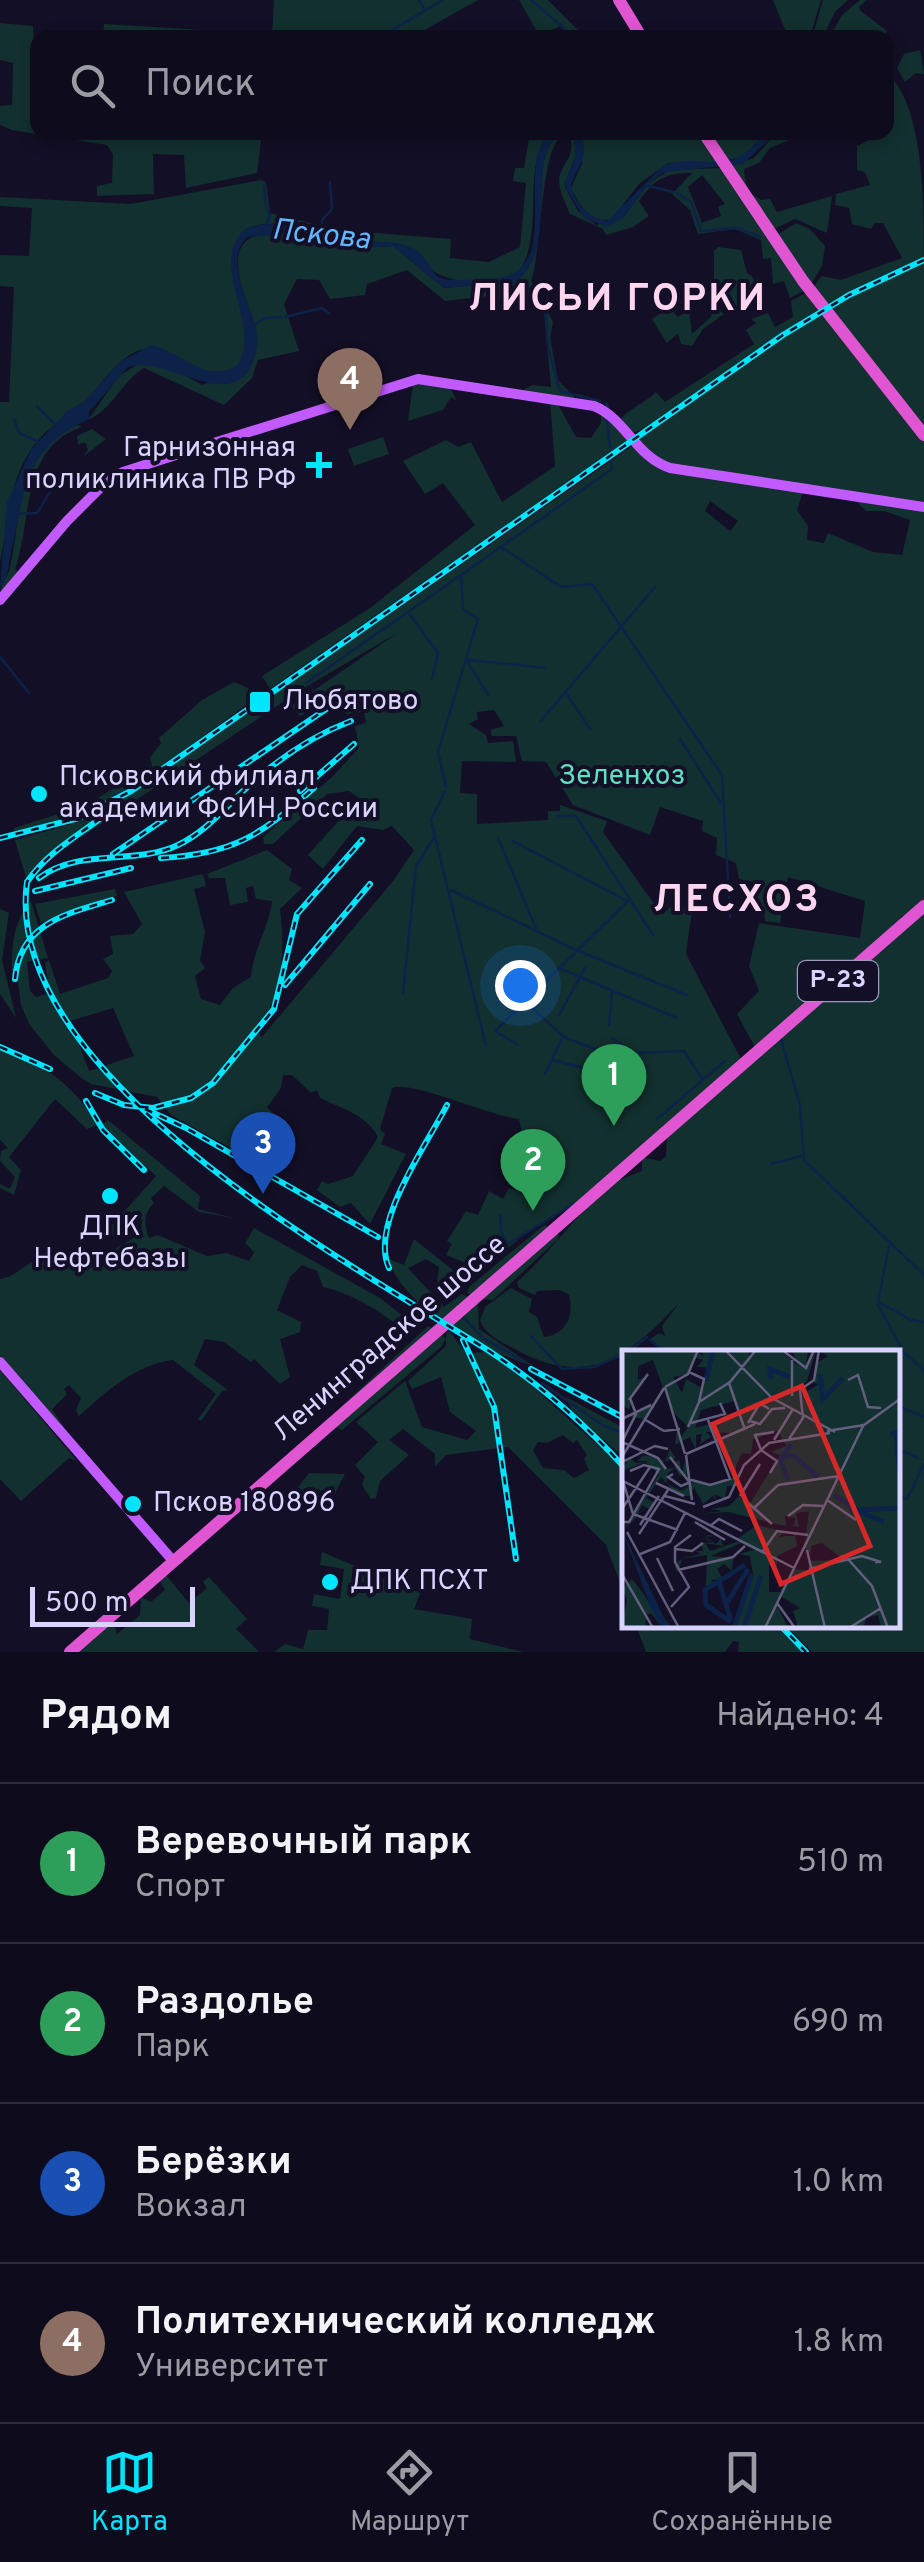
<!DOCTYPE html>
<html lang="ru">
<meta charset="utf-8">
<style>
body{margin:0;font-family:Overpass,sans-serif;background:#1c1929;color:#f1f3f6}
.scale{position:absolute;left:30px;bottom:25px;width:165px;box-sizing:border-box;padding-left:10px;border:5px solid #d9d4ff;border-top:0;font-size:28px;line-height:35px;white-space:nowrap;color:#d9d4ff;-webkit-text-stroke:8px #130f26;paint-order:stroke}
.you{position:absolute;left:520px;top:985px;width:35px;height:35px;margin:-25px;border:8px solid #fff;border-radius:50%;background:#1a73e8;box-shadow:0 0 0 15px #1a73e833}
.badge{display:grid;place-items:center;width:65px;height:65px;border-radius:50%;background:#00e5ff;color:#fff;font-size:32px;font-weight:700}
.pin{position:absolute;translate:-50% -82px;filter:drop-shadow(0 2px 5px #0008)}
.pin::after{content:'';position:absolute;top:52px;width:35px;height:30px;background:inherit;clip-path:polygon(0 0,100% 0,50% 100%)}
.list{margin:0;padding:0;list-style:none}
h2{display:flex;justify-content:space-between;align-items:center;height:130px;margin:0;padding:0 40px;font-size:42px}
h2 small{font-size:32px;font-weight:400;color:#9b9ba3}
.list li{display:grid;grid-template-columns:65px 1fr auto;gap:30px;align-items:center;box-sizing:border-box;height:160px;padding:0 40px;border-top:2px solid #2e2b3b}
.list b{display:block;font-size:38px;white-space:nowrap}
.list p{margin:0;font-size:32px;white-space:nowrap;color:#9b9ba3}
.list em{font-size:32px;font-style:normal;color:#9b9ba3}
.icon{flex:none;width:55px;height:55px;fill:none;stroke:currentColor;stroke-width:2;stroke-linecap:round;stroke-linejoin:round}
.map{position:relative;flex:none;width:924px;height:1652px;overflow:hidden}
.search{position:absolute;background:#0e0b1c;box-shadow:0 5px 15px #0003;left:30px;right:30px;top:30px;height:110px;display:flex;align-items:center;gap:25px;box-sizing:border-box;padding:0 35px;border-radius:20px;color:#9b9ba3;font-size:38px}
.sheet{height:770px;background:#0e0b1c}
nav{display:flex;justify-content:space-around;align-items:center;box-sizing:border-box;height:140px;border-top:2px solid #2e2b3b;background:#0e0b1c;font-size:28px;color:#9b9ba3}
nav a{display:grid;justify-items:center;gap:5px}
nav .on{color:#00e5ff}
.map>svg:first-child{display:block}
</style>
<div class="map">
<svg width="924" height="1652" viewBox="0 0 924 1652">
<rect width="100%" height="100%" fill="#130f26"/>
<path fill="#12302f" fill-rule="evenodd" d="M274 0H478L412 37H272Z
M519 0H548L585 37H567L561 26 539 35Z
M773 0H821L810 37H788Z
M823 0H848L835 12 823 37 812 38Z
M860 0H867L859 7 861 11 887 31 883 37 829 38 842 15Z
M0 23 33 26 38 132 262 133 257 173 186 188 184 155 153 154 154 194 97 196V186L112 183 113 154 107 145 12 130 0 125V106L12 105 13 63 0 60Z
M104 24 268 34V37H103Z
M920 50 924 74 916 73 905 82 897 68 904 54Z
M887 73C924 105 924 204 924 257L825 305 814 286 822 276 841 280 902 258 883 223H875L871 229 852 224 849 208 835 205 836 194 870 185 865 172 857 170V146L886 132Z
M508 133H549C521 167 545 228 520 271 486 288 435 287 415 252H419C398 239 382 244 360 240 324 233 281 215 245 229 240 243 232 258 233 273 234 297 257 337 241 361 218 395 177 347 146 349 123 351 103 382 89 397 76 412 57 421 43 435 8 472 10 515 0 562V402H9L14 287 0 286V255L29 256 32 208 0 206V197L131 204 261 180 266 182 270 213 339 230 451 239 450 258 489 262 520 247 526 183 513 181 515 168H524L529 138H537Z
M562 133 574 139 576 155 564 185 578 211 596 225 624 217 648 184 669 170 721 168 806 290 790 298 784 281 773 284 771 258 763 259 761 240 735 229 698 234 690 210 672 194 692 173C665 173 655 179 639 201L649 216 633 227 606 235 603 229 570 214C565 201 555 185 561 172 567 158 573 156 571 140L562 136C540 149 542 252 531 281L553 322 550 338 558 380 575 398 523 390 533 385 551 387 543 302 518 291 502 300 489 296 445 301 407 270 367 284 365 295 330 299 319 280 297 279 284 304 299 351 258 360 252 378 224 405 144 368C122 381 113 409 88 420L118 377 139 363 174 369 202 385 247 368C252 360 259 349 257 339 251 298 206 233 279 232 308 232 334 246 362 247 372 248 383 246 393 246L444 288 514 282C563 250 521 154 562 133ZM702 175 725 204 718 207 721 216 702 223 688 187Z
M579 133H701L720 162 668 163 639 184 612 219C592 224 579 206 571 188L582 163Z
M705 133H766L744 156 724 161Z
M776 133H806L770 148 759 163 744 169 747 191 761 200 770 199 777 212 832 196 827 233 795 219 774 229 727 167 754 158Z
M796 223 810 229 825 246 822 266 810 286 777 235Z
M718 247 741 250 747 273 752 276 757 287 743 297V307L733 309 703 298 714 285V251Z
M924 260V429L827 309Z
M808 292 820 308 643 430 630 433 620 420C628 409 645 403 656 392L665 402 754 344 746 330 756 323 751 319 768 313 775 327 793 317 791 301Z
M660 297 668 310 676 302 674 313 678 317 684 313 679 300 688 302 692 334 711 317 714 306 724 314 703 329 692 346 681 344 678 333 667 343 652 319 663 312 657 300Z
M823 311 924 440V504L667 466 634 439Z
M422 382 448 384 457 401 451 397 443 410 408 421 413 384Z
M550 400 556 401 576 437 591 438 601 423V411L629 439 270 689 262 676 370 608 475 525 443 483 425 494 403 461 446 440 458 447 471 442 502 502 555 466Z
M78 425 82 427C19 448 33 520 15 569L21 575 0 596C0 585 7 579 10 568 21 516 18 445 78 425Z
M92 429 106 439 84 456 88 449 85 442 78 445 77 436Z
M383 437 389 454 354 466 348 449Z
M634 445 645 458 803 492 797 510 808 526 807 540 824 543 828 533 873 552 902 555 910 520 884 511H866L854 499 924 510V902L901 917 900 923 756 1049 737 1014 759 991 749 966 759 923 860 938 865 901 788 877 780 923 765 921 764 911 752 909 754 882 739 879 736 863 716 855 717 838 702 831 703 821 660 807 650 835 573 805 546 762 522 761 516 736H492L490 730 504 726 494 710 477 712 478 719 469 724 486 735 488 743 513 741 516 762 462 761 460 793 477 794V824L548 820V811H560V805L607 821 603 832 662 915 673 904 692 910 686 954 742 1061 582 1200 529 1230 483 1270 446 1255 452 1244 447 1241 466 1211 478 1215 489 1191 503 1199 509 1188 517 1191 522 1174 506 1164 523 1138 519 1119C489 1116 411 1080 392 1088L380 1129 385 1134 381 1144 406 1154 370 1224 351 1203 340 1207 317 1190 322 1181 328 1184 353 1176 378 1137C367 1115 341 1108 320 1098L317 1090 311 1093 292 1075H283L281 1088 267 1107 274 1114 262 1130 279 1143 263 1166 171 1115 157 1097 91 1084 80 1077 54 1055 29 1024 21 1005 17 976 12 975C11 949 13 921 31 901L48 958 27 962 30 991 36 997 50 993 45 963 49 960 60 994 108 978 112 971 103 959 113 954 110 936 133 934 142 924 124 892 203 874 206 886 194 889 205 932 200 961 205 968 195 976 201 999 220 1005 233 988 251 977C253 949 269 928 272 901L256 899 253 886 246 888 248 902 230 905 225 878H209L207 874 267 850 292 869 289 880 302 888 280 909C285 953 284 995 256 1031L262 1037 393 881 414 850 392 826 383 830 357 826 323 869 308 855 359 798 349 791 327 794 273 844H264L263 837 332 777 359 748 355 726 366 723 364 712 346 714 337 697 300 716 291 706 399 632 304 688 87 833 83 829 53 852 27 881 15 840 79 822 115 805ZM710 501 738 521 730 531 705 511ZM113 1008 134 1056 89 1071 70 1021Z
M234 682 248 688 252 701 128 791 96 808 15 834 14 828 87 805 150 765 153 769 150 758 161 743 159 738 202 700Z
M115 889 117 896 41 923 35 904Z
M0 909 9 913 2 960 16 1018 0 994Z
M924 912V1652H812L785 1625 896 1624V1352H666L650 1339 659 1333 665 1336 662 1326 679 1303C628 1358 586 1389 515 1349 501 1342 485 1335 480 1320L485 1307 511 1288 532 1299 529 1312 537 1317 544 1337C567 1334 574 1316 569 1295L560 1290 537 1291 535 1295 519 1288 517 1282C555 1248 581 1209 618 1175L622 1179 642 1171V1157L660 1161 666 1156 667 1134Z
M0 1050C42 1060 76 1088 98 1125L87 1129 55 1099 9 1157 21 1170 14 1195 0 1188V1184L10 1189 15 1177 0 1161 1 1151 8 1148 0 1140Z
M108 1120 200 1196 198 1209 234 1218 199 1212 164 1186 151 1198 154 1203C143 1214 144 1224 149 1238L158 1235 207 1256 226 1253 249 1261 254 1252 245 1243 254 1228 380 1298 403 1316 409 1309 428 1319 409 1336C388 1315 352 1293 323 1287L317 1271 302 1265 290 1277 277 1310 301 1322 300 1332 280 1339 290 1377 280 1384 254 1359 251 1362 224 1342 205 1339 194 1365 228 1390 222 1391 201 1421 198 1419 216 1394 173 1360C135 1365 106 1392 79 1416L76 1410 81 1398 69 1385 64 1389 67 1394 52 1409 64 1427 61 1429 0 1355V1279C14 1278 34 1258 51 1249L91 1262 141 1234 142 1220 138 1215 111 1237 104 1234 156 1176 102 1125Z
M544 1225 549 1227 475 1296 467 1293 469 1287Z
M558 1233 559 1238 493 1300 479 1299Z
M414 1239 463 1278 470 1271 474 1274 445 1302 436 1292 439 1267 426 1259 408 1268 444 1307 462 1294 478 1302 479 1329 533 1366C484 1351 405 1310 388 1259L404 1265Z
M428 1326 432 1328 332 1415Z
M450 1332 466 1353 487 1352 521 1376 624 1469V1593L606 1545 508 1447 446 1455 435 1467V1454L403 1429 389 1440 409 1455 380 1481 376 1498 371 1499 362 1485 365 1477 355 1465 378 1442 356 1422 405 1381 422 1427 467 1440 476 1431 450 1412 441 1377 412 1389 408 1381 446 1346V1333ZM563 1435 573 1443 577 1440 587 1455 584 1459 589 1470 574 1478 564 1470 543 1468 533 1450 538 1442 547 1443Z
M440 1333 446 1339 441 1347 342 1430 333 1426Z
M0 1370 77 1461 69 1458 21 1501 0 1479Z
M566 1397 624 1428V1458L572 1411Z
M309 1473 345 1474 334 1495 317 1489 311 1497 296 1490Z
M322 1552 420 1593 414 1609 472 1619 470 1639 524 1652H274L285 1644 303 1649 308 1630H327L329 1609 312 1606 314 1594 340 1599 344 1569 320 1565Z
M166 1575 189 1603 207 1588 203 1582 209 1577 247 1619 236 1629 259 1652H77L113 1621 117 1634 140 1615 141 1597 151 1602 165 1590 160 1581Z
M636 1625H777L804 1652H738L739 1642 733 1641 725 1652H646Z"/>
<path fill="#0c2248" d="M549 133H562C522 153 563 250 514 282L444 288 393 246 361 248 293 233 247 237C218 267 263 315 257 347 243 425 169 353 128 367L89 412V419C21 451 27 487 11 552 8 565 9 577 0 588L7 502 31 450 67 411 85 401 120 362 151 345C185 352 203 385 238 365 262 322 207 265 245 229 283 215 325 234 361 240 380 244 395 239 414 249 426 255 430 269 439 278 456 282 468 279 485 279 570 280 512 173 549 133Z
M566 133H579C591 151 579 166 571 184 574 203 588 218 607 221L664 165C711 150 722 183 766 133H776L743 164 664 172 648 184 624 217 607 227 584 218 564 185 576 155 574 139Z"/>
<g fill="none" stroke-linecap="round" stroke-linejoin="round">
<path stroke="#0c2248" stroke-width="2.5" d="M419 0 424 9
M531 0 576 38
M379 38 443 0
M264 185 266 208
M645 185 673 192
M676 193 691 202 701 231 738 228 760 237
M267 210 269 212
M266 226 270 214
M323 232 322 220 332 209 330 182
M526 286C553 303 544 323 549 351 552 364 557 378 560 391L600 401
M285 317 322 308 329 313
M252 327 265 318 281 317
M606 403 608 407
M37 406 57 426
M14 419 19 433 39 442
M607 420 610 448
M72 486 91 489 100 479
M17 514 37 513 52 489 69 486
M501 547 561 587 592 584 722 775 730 917
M0 657 29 693
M468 660 546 668
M468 662 488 695
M432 679 438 653 408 612 461 575
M306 683 408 612
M566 693 590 729
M540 722 655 587
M680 739 721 803
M446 787 438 752 478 619 463 609 461 575 612 469 611 461
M445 791 431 820 486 1046
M559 816H576L653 935
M498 838 536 928
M513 841 627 901
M451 890 576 950 687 995
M559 968 677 1018
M403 993 416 866 435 836
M524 1001 564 1037 595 1049
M559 1015 586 966
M609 1025 612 991
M780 1036 800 1105 804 1160 924 1275
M612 1038 633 1053 684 1051 703 1080
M518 1045 495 1031 630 899
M552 1060 581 1067 603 1086
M545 1074 562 1039
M657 1119 725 1061
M771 1164 801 1156
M500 1215 501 1229
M501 1231 508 1244 575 1203
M889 1246 878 1302 911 1320 924 1322
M878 1305 903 1351 924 1371
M463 1317 483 1338 524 1362
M531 1336 562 1369 594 1367 624 1354
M650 1340 666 1352
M628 1352 647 1337
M542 1383 602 1425 624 1433
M896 1405 924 1417
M896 1448 918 1458
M896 1496 907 1499 924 1464"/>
<path stroke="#0c2248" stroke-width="6" d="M159 357 211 381"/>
<path stroke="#c25bff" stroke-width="10" d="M0 600 67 521 105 483 123 472 182 453 418 379 594 406C626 419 636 457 670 468L924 507
M0 1362 174 1562"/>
<path stroke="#e055d1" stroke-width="12" d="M619 0 642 38
M703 132 803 281 924 435
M70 1652 924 906"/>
<g stroke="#00e5ff" stroke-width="6">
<path id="rail" d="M300 791 354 744
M101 818C74 838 46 854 27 882 0 1078 366 1273 486 1349 537 1382 583 1422 624 1467
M0 838 79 818 131 791 783 335 849 295 924 260
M113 854 335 703
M161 858C234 854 261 835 314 788
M39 878C80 847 134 866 178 845 205 832 222 811 243 791 275 761 309 737 351 721
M35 891 131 868
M15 979C20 923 66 914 112 900
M285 985 370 884
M0 1047 50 1069
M95 1093 124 1105 153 1108 191 1098 213 1083 274 1009 297 914 362 840
M86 1101 103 1130 144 1170
M145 1109 186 1128 378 1237
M389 1268C369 1224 426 1146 447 1105
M463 1340 494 1407 516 1559
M531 1369 624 1418
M779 1624 806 1652"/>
</g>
<use href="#rail" stroke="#130f26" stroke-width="2.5" stroke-dasharray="8" stroke-linecap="butt"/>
</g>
<g fill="#00e5ff" stroke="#130f26" stroke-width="4">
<path d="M314 450h10v10h10v10h-10v10h-10v-10h-10v-10h10z"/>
<rect x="248" y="690" width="24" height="24" rx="5"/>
<circle cx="39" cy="794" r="10"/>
<circle cx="110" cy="1196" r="10"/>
<circle cx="133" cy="1504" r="10"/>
<circle cx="330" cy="1582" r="10"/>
</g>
<g text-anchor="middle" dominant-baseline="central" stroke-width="8" stroke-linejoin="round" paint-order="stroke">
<rect fill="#130f26" stroke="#9e99be" stroke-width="2.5" x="798" y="961" width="80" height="40" rx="8"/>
<g font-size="25" font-weight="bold" fill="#d9d4ff">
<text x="838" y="981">Р-23</text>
</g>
<g font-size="28" fill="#d9d4ff" stroke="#130f26" text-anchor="start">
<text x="296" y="449" text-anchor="end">Гарнизонная<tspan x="296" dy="32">поликлиника ПВ РФ</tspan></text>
<text x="282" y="702">Любятово</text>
<text x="59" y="778">Псковский филиал<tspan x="59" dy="32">академии ФСИН России</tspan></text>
<text x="110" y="1228" text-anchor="middle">ДПК<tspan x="110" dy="32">Нефтебазы</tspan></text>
<text x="153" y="1504">Псков 180896</text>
<text x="350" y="1582">ДПК ПСХТ</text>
</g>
<g font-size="28" fill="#5fe0c0" stroke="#130f26">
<text x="622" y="777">Зеленхоз</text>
</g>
<g font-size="28" fill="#d9d4ff" stroke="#130f26">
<text transform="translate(390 1339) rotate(-41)">Ленинградское шоссе</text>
</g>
<g font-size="30" font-style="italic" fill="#62b6ff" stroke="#130f26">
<text transform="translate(321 236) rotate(6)">Пскова</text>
</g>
<g font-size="38" font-weight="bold" letter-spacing="2.5" fill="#ffd6f0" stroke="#130f26">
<text x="618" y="300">ЛИСЬИ ГОРКИ</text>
<text x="737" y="901">ЛЕСХОЗ</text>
</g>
</g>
<g transform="translate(622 1350)">
<rect width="278" height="278" fill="#130f26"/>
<path d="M11 0H73L82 7 79 0H126L129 10 130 0H157L177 16 170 0H186L184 17 194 0 185 31 175 38 180 44 197 34 192 33 195 13 206 6 197 0H277V277H259L256 265 244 268 242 277H176L171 261 178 258 158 246 154 254 166 277H123L139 225 121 277H113L131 224 128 206 117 204 132 200 119 193 89 206 111 208 110 221 102 214 95 219 101 229 89 230 94 234 84 236 85 205 61 208 55 223 53 217 52 205 54 213 57 210 58 211 60 209 64 207 79 204 73 201H81L78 192 91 193 83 188 85 185 93 186 83 187 94 194 99 189 101 196 83 193 88 201 117 191 98 181 115 189 135 175 164 182 156 187 184 184 187 161 174 163 177 177 171 176 174 168 163 166 164 176 106 162 77 164 100 161 88 159 107 156 117 146 127 155 158 105 149 102 164 96 156 81 131 89 129 104 120 103 114 116V134L120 136H105L103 149 92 144 95 151 91 146 81 154 72 137 68 146H56L39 127 24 148 33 153 29 160 20 155 14 168 3 178 37 124 23 112 0 121 7 107 14 113 28 111H15L22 105 43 111 48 99 54 108 40 112 44 119 53 118 52 114 54 111 58 110 59 125 63 112 69 124 58 126 53 118 45 124V134L60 141 73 131 92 134 112 127 99 99 103 93 97 94 108 83 84 82 89 87 78 94 80 84 74 85V100L68 87 53 95 56 71 59 87 66 77 49 60 31 10 16 16V30L25 26 8 48 14 63 32 52 22 69 6 66 13 63 9 54 7 60 0 54V5ZM72 7 81 10 75 17H83L86 28 78 37 64 29 60 43 51 27 66 24ZM113 51 118 66 73 78 79 60ZM173 184 185 186 181 197 189 203V196L200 193 222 210 186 211 188 221 172 219 158 242H147V215L155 218V206L175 196ZM10 229 23 246 40 277 29 263 23 266 30 277 24 269 23 277H0L5 249 0 238Z" fill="#12302f" fill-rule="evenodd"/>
<path d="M0 180 41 266 49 277H40L29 258Z" fill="#0c2248"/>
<path fill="none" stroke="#0c2248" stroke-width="5" d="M198 24 201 49 221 28M149 29 148 19 168 27M84 31 91 1M268 84 274 83 278 127M162 106H172L196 127M166 130 159 110 169 94M212 145 236 160 278 158M228 158 262 172M96 228 109 271M105 253 126 219M109 272 84 255 83 240 123 215M112 278 130 224M122 278 139 226"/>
<path fill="none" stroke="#625e7d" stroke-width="2.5" d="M103 0 150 48 213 82M160 0 184 18 192 0M67 22 82 29 77 52M226 30 236 25 246 57 259 58M107 33 123 80M43 37 66 24 76 0M43 37 63 104M170 46V10M7 50 26 24M0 69 29 55M22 69 42 81 58 79M128 71 138 74 150 59 163 58M69 73 103 64 98 53M126 73 138 53 147 59M66 77 77 52 108 32 134 0M205 81 242 75 278 49M167 89 181 68 178 40 192 30 197 0M152 90 171 59M0 92 36 108 44 119M0 92 14 64 8 48M139 100 133 85 152 82M139 100 155 111 148 123M64 104 133 74M64 105 70 150M0 107 42 38M48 107 68 133M0 112 33 96 46 99M51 124 46 127 59 136 69 132M66 129 88 135 108 129 86 70M1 131 172 218M1 131 11 164 56 180M34 133 62 146M43 146 73 154M118 146 138 114M205 150 234 170M125 152 150 174M81 157 107 147 122 115 147 93 208 83M0 159 28 117M131 159 156 135 217 126M166 166 181 155 202 156M0 172H7L37 119 22 115 8 121M73 172 103 190M18 175 37 146M88 176 97 169 120 181M5 182 57 278M17 184 46 140M53 199 70 201 81 193M185 200 203 278M140 202 155 181 186 185M16 205 48 192 63 163M35 208 51 241M225 208 250 236 266 278M187 219 240 206 259 212H253M56 220 111 207 123 196M0 224 31 278M155 253 173 278M49 257 67 237 53 212V197L69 185M143 278 242 74M227 278 259 258"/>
<path fill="#d62828" fill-opacity="0.15" stroke="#d62828" stroke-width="5" d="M180 36 248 196 159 234 91 74Z"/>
<rect width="278" height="278" fill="none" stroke="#d9d4ff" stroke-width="5"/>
</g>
</svg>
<div class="scale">500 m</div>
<div class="you"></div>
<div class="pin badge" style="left:614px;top:1126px;background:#2e9e5b">1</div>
<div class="pin badge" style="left:533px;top:1211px;background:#2e9e5b">2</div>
<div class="pin badge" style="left:263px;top:1194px;background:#1a4fb4">3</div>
<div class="pin badge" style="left:350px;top:430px;background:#8d6e63">4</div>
<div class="search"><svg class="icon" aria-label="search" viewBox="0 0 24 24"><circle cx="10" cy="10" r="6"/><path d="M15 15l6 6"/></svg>Поиск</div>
</div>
<section class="sheet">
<h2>Рядом<small>Найдено: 4</small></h2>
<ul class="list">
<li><span class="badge" style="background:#2e9e5b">1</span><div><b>Веревочный парк</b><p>Спорт</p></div><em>510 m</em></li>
<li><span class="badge" style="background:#2e9e5b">2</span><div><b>Раздолье</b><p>Парк</p></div><em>690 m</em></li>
<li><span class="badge" style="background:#1a4fb4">3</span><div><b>Берёзки</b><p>Вокзал</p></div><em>1.0 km</em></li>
<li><span class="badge" style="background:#8d6e63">4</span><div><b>Политехнический колледж</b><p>Университет</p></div><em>1.8 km</em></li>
</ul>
</section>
<nav>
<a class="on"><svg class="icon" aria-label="map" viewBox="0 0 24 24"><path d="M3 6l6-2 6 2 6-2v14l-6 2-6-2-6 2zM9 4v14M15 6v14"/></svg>Карта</a>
<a><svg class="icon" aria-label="directions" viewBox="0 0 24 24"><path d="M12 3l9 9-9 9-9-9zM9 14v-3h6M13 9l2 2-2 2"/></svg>Маршрут</a>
<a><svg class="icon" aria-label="saved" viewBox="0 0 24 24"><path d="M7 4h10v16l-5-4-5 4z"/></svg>Сохранённые</a>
</nav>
